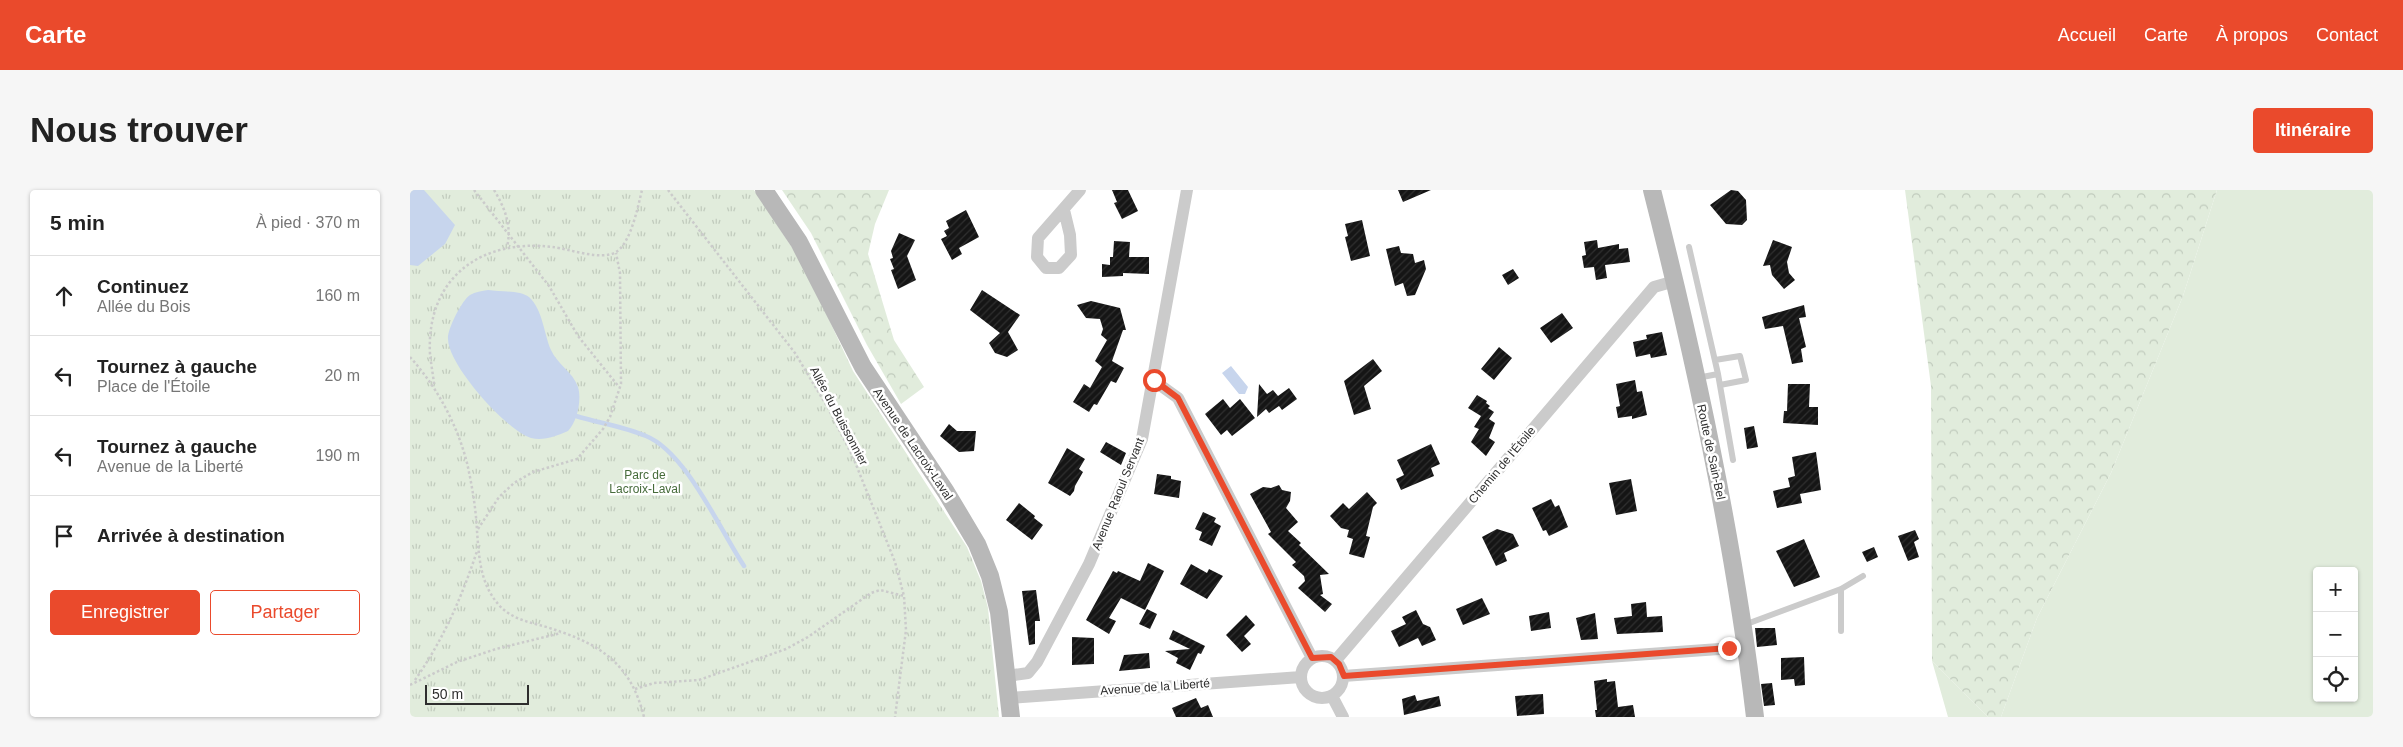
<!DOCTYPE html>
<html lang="fr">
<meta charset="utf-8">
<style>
body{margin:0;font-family:Helvetica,sans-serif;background:#f6f6f6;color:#222}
.controls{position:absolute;right:15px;bottom:15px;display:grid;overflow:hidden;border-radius:5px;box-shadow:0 1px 4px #0004}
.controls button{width:45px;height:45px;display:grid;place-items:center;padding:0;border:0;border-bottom:1px solid #e0e0e0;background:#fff;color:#222;font:25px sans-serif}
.scale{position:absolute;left:15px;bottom:12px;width:104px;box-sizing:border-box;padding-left:5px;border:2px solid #2e2e2e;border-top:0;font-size:14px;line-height:18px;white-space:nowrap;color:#2e2e2e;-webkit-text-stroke:4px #fff;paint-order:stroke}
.stop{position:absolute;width:15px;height:15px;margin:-11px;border:4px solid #ea4a2c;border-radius:50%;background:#fff}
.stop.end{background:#ea4a2c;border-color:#fff;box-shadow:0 1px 5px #0008}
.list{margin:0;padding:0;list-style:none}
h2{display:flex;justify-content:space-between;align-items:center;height:65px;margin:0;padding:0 20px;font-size:21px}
h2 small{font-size:16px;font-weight:400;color:#767676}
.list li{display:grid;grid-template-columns:32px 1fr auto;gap:15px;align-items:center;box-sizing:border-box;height:80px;padding:0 20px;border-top:1px solid #e0e0e0}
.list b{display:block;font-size:19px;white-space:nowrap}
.list p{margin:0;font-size:16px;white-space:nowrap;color:#767676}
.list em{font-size:16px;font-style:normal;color:#767676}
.actions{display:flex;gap:10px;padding:15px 20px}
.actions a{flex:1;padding:11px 0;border:1px solid #ea4a2c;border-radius:5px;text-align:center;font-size:18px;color:#ea4a2c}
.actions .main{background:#ea4a2c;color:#fff}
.icon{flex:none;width:28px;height:28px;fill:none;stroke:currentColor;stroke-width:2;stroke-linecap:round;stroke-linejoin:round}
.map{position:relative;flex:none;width:1963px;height:527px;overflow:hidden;border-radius:5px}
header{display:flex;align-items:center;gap:30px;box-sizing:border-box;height:70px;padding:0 25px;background:#ea4a2c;color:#fff}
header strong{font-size:24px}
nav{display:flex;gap:28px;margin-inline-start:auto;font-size:18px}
.intro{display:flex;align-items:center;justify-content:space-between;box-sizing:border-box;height:120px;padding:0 30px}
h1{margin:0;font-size:35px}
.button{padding:12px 22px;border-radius:5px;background:#ea4a2c;color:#fff;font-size:18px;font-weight:700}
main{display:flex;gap:30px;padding:0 30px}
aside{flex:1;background:#fff;border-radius:5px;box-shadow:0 1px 4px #0004}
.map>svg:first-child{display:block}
</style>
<header>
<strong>Carte</strong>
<nav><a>Accueil</a><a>Carte</a><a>À propos</a><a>Contact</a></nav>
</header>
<div class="intro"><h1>Nous trouver</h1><a class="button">Itinéraire</a></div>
<main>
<aside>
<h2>5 min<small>À pied · 370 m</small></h2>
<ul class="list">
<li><svg class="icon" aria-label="ahead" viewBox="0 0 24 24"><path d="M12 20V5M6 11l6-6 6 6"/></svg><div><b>Continuez</b><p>Allée du Bois</p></div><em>160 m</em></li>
<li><svg class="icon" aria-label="left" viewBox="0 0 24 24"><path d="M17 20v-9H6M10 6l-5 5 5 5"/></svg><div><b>Tournez à gauche</b><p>Place de l'Étoile</p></div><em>20 m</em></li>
<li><svg class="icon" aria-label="left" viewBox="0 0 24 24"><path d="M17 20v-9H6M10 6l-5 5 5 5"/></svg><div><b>Tournez à gauche</b><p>Avenue de la Liberté</p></div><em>190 m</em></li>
<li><svg class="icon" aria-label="arrive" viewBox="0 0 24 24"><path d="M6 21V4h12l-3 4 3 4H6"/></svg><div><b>Arrivée à destination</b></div></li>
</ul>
<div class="actions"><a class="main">Enregistrer</a><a>Partager</a></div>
</aside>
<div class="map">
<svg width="1963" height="527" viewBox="0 0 1963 527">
<defs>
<pattern id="forest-crowns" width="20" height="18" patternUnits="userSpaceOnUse" patternTransform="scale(1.25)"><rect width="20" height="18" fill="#e1ecdc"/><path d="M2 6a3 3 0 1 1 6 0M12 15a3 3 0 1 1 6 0" fill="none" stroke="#c1cbbd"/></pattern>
<pattern id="park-tufts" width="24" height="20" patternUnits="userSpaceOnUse" patternTransform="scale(1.25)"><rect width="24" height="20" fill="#e1ecdc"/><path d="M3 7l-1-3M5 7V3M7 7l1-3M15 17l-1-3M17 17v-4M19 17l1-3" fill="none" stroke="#c1cbbd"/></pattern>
<pattern id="building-hatch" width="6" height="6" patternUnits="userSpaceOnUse" patternTransform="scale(1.25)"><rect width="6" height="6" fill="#151515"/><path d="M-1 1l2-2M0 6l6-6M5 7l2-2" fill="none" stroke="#2f2f2f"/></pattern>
</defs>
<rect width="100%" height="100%" fill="#fff"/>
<path fill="#e1ecdc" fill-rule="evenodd" d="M1807 0H1963V527H1591L1627 428 1701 283 1773 106ZM1907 381H1944V508H1907Z
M1522 471 1578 527H1538Z"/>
<path fill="url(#forest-crowns)" d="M372 0H479L465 34 458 64 484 150 514 197 491 214 457 155 401 43Z
M1495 0H1807L1773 106 1701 283 1627 428 1591 527H1578L1522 471 1521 196Z"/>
<path fill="url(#park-tufts)" d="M0 0H344L393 74 443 181 557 357 571 391 578 418 589 527H0Z"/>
<path fill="#c7d5ed" d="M0 0H14L45 35 35 54 8 76 0 75Z
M78 100C89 102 110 100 119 107 133 120 134 144 141 160 147 174 163 182 168 197 172 210 167 232 158 241 146 246 134 251 121 248 96 240 38 175 38 149 37 140 52 110 60 105 65 102 72 101 78 100Z
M821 176 838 197 835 204H829L812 183Z"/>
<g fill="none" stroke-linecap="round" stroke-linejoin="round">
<path stroke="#c7d5ed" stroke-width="4.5" d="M166 226C189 233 215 237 236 246 276 262 310 340 334 376"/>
</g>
<path fill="url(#building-hatch)" d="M702 0H718L728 21 712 29 704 13 707 12Z
M988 0H1021L993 12Z
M1321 0 1328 1 1336 10 1337 30 1332 35 1316 34 1300 15Z
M556 20 569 47 549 58 552 64 542 70 531 49 537 46 534 41 539 38 536 31Z
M952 30 960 66 941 71 935 47 938 46 935 34Z
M489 43 505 50 497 66 506 90 488 99 481 80 484 79 480 69 483 68 481 61Z
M1187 50 1188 58 1209 54V59L1218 58 1220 72 1195 75 1197 88 1186 90 1184 77 1174 78 1172 66 1176 65 1174 52Z
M1363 50 1382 57 1377 72 1379 83 1385 90 1374 99 1362 85 1360 75 1353 76Z
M704 51 720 52 719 67H739V84L713 83V86L692 87V74L700 75V67H703Z
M989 56 991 63 1003 64 1005 73 1014 70 1016 79 1005 105 997 106 993 93 985 96 976 59Z
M1103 79 1109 88 1098 95 1092 85Z
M572 100 610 125 598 142 608 160 597 167 585 163 579 153 590 143 560 120Z
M681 111 710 118 716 140H713L702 171 714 178 706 193 701 191 687 215 684 214 679 222 663 212 674 194 680 198 692 177 685 171 697 150 691 145 693 139 690 129 676 128 667 115Z
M1394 115 1396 127 1389 128 1396 157 1391 159 1393 172 1382 174 1373 136 1355 139 1352 127Z
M1152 123 1163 138 1141 153 1130 138Z
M1252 142 1257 165 1241 168 1240 164 1226 167 1223 152 1237 149 1236 145Z
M1089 157 1102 168 1084 190 1071 179Z
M963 169 972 181 954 196 961 219 944 225 934 191Z
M1225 190 1227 202 1232 201 1237 225 1222 229V226L1208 228 1206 217 1210 216 1206 194Z
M849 194 857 204 863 200 868 206 879 198 887 209 872 220 869 216 859 223 856 219 847 227Z
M1378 194H1400L1399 217H1408V235L1373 233 1374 221H1377Z
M1067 205 1077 211 1076 213 1080 216 1078 218 1084 222 1079 229 1085 233 1079 248 1085 252 1076 266 1061 252 1069 239 1064 237 1071 226 1058 218Z
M813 209 820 218 830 209 845 228 822 246 817 240 811 245 795 224Z
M539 234 547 241H566L564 261 549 262 530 246Z
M1344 236 1348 257 1337 259 1334 238Z
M696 252 716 263 711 275 690 262Z
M1021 254 1030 274 1021 278 1024 286 991 300 986 289 994 285 987 270Z
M657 258 675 269 669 279 673 282 665 296 664 301 660 306 638 293Z
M1406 262 1411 300 1390 304 1392 313 1367 318 1363 301 1380 297 1378 288 1385 286 1382 267Z
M747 284 761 286V289L771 291 769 308 744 304Z
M1221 289 1227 321 1206 325 1199 293Z
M869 295 872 300 881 302 880 311 876 318 888 332 878 341 891 353 889 355 919 384 910 385 913 404 910 405 922 414 915 422 888 398 895 391 894 386 882 375 886 372 858 344 861 342 840 304 853 297 861 298Z
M957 302 967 313 963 317 956 346 960 347 954 368 939 364 943 349 937 347 939 340 931 338 920 326 933 313 939 319Z
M1141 309 1145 317 1149 315 1158 337 1139 346 1136 340 1133 341 1122 318Z
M609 313 625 326 624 328 633 335 622 350 596 330Z
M793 322 806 328 804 332 811 336 802 356 789 350 792 342 785 339Z
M1087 339 1103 344 1109 356 1094 363 1097 371 1086 376 1072 347Z
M1505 340 1509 349 1504 352 1509 367 1498 371 1488 346Z
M1394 349 1410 387 1384 397 1366 361Z
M1464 357 1468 367 1457 372 1452 362Z
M738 373 754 381 735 420 711 408 699 428 706 431 699 444 676 430 703 381 707 383 708 381 730 391Z
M781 374 797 383 799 379 813 386 797 409 770 394Z
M626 400 630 431H625V454L619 455 612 401Z
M1072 408 1080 424 1053 435 1046 419Z
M1236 412 1237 427 1252 426 1253 442 1207 444 1204 428 1222 426 1221 414Z
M737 419 747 424 740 439 729 434Z
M1006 420 1013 434 1020 437 1026 450 1012 456 1008 448 989 457 981 441 996 434 992 427Z
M1139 422 1141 438 1121 441 1119 426Z
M1185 423 1188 449 1171 450 1166 428Z
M836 425 845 435 834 446 841 454 832 462 816 445Z
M1345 438H1365L1367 455 1347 457Z
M763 440 795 456 791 464 788 463 780 480 766 473 768 468 755 461 780 459 759 449Z
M662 447 684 448V474L662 475Z
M739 463 740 478 709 481 714 465Z
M1394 467 1395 495 1385 496 1384 489 1371 490V468Z
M1197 489V492L1205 491 1208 517 1223 515 1225 527H1186L1185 520H1187L1184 491Z
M1362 493 1365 515 1354 516 1351 494Z
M1133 504 1134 524 1107 526 1105 506Z
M1005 505 1007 511 1029 506 1031 516 994 525 992 509Z
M786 508 791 518 798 515 803 527H766L762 518Z"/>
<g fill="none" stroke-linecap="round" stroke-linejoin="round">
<path stroke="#cbcbcb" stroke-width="2.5" stroke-dasharray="2.5 2.5" stroke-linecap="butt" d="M64 0 139 96 168 146 209 197
M84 0C95 18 102 36 97 57
M258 0 385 163 418 218 443 267 485 372 494 406 496 440 485 527
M0 167C27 197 47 234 57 273 62 295 66 319 67 341 69 367 70 394 89 415 100 428 118 432 133 436 186 452 220 470 234 527
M24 194C23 184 21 174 20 164 16 88 71 48 143 57 159 59 192 71 206 62 221 53 228 16 232 0
M68 339 89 307 104 293 123 282 167 269 193 239 200 227 211 194 210 83 206 63
M5 490C33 450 52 407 67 361
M0 495 47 472 86 459 151 443
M225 499 244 493 289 490 376 459 398 447 461 403 470 400 494 406"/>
<path stroke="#cbcbcb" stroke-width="6" d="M1279 57 1308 184 1323 270
M1305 170 1330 166 1336 190 1310 195
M1287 188 1308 184
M1334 435 1431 399 1453 386
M1431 441V399"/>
<path stroke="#cbcbcb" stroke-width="12" d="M654 20 660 45 661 65 649 78H636L627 67 628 48 670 0
M743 190 768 208 902 468
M891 487a21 21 0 1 1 42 0a21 21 0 1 1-42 0Z
M926 470 1244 97 1265 91
M597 486 618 483 627 472 679 374 732 249 777 0
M933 486 1337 457
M922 506 933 527
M599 508 891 487"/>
<path stroke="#b8b8b8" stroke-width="18" d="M354 0 389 52 453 177 536 302 567 354 580 386 589 422 601 527
M1242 0C1286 173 1324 349 1345 527"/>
</g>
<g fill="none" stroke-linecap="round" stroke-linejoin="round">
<path stroke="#ea4a2c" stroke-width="6" d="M744 190 768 208 902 468 921 467 929 474 934 486 1319 458"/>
</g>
<g text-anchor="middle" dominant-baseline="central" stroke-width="5" stroke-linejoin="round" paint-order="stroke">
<g font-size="12" fill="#2e2e2e" stroke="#fff">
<text transform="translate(429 226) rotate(62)">Allée du Buissonnier</text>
<text transform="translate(503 254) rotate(56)">Avenue de Lacroix-Laval</text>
<text transform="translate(1301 262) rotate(78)">Route de Sain-Bel</text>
<text transform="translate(1092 275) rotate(-50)">Chemin de l'Étoile</text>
<text transform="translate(708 304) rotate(-68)">Avenue Raoul Servant</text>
<text transform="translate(745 497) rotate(-4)">Avenue de la Liberté</text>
</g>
<g font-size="12" fill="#466b3a" stroke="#fff">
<text x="235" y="285">Parc de<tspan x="235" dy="14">Lacroix-Laval</tspan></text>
</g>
</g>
</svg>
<div class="controls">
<button>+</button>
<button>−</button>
<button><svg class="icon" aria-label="locate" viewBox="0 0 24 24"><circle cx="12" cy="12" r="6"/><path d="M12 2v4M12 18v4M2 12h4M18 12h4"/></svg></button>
</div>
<div class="scale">50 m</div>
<div class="stop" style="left:744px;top:190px"></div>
<div class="stop end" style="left:1319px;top:458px"></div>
</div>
</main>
